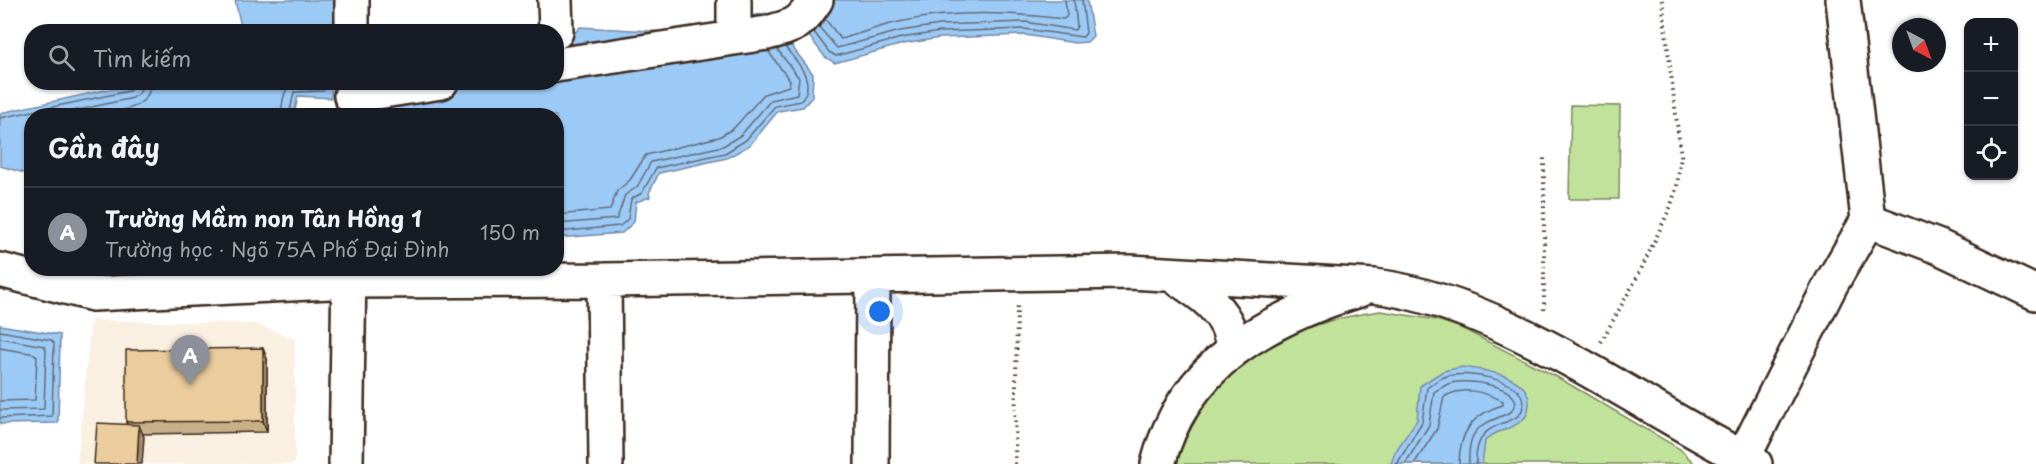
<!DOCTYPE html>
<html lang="vi">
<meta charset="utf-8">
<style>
body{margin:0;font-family:"Playpen Sans",sans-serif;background:#20242c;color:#f1f3f6}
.controls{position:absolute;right:18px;top:18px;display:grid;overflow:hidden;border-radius:12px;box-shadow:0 2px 4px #0004}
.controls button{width:54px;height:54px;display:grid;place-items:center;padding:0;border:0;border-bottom:2px solid #363941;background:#171b24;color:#f1f3f6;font:30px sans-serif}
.compass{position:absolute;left:1892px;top:18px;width:54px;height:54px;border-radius:50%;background:#171b24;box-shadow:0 2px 4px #0004;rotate:139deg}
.you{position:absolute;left:880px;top:312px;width:21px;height:21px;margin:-15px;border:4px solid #fff;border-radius:50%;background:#1a73e8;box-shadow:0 0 0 9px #1a73e833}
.badge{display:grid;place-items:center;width:39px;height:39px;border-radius:50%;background:#8c9099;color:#fff;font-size:20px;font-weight:700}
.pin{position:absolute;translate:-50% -50px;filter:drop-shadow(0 2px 3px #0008)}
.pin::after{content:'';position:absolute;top:32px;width:21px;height:18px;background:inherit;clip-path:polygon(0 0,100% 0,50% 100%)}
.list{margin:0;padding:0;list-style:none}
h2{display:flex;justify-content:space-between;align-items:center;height:78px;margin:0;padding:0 24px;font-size:26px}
h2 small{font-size:20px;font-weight:400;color:#9ea1a6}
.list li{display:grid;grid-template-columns:39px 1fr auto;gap:18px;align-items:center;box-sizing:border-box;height:90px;padding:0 24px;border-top:2px solid #363941}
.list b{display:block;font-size:22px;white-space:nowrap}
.list p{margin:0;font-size:20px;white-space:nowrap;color:#9ea1a6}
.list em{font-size:20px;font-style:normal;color:#9ea1a6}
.icon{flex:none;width:33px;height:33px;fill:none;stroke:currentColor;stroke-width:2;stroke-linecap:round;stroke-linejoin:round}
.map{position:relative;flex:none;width:2036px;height:464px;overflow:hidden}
.search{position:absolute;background:#171b24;box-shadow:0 2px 4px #0004;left:24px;top:24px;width:540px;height:66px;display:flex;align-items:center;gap:15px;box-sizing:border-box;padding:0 21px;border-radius:24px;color:#9ea1a6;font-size:22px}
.panel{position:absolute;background:#171b24;box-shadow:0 2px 4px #0004;left:24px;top:108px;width:540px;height:168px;border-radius:24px}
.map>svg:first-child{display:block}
</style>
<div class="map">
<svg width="2036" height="464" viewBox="0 0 2036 464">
<rect width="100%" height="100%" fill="#fff"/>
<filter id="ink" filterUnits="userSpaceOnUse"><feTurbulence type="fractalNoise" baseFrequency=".0167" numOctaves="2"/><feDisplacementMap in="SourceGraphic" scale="12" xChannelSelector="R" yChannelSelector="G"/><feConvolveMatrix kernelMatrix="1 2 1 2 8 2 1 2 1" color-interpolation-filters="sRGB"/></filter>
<g filter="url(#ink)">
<path fill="#f9f0e2" d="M91 320 256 324 295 339V464H77Z"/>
<path fill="#c0e29b" stroke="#7e865c" stroke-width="1.5" d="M1571 105 1620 106 1619 199H1569Z
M1381 311 1437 320 1461 328 1557 377 1680 449 1695 464H1175C1211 367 1280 324 1381 311Z"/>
<path fill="#9ccaf7" stroke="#758aa0" stroke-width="1.5" d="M235 0H335L333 31H242Z
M799 0H1087L1093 36 1087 42 1075 43 1025 35 940 38 903 44 835 63 825 57 799 23Z
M766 13 813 74 812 97 803 107 778 111 750 145 727 158 659 173 649 193 650 197 636 202 634 222 622 233 557 238 556 116H369L370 104 389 82H556L557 58 566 57 573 35 580 27 668 32Z
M142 82 332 83 331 98 298 96 294 115 32 116 31 175 0 166V113Z
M0 325 60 335 58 423 0 424Z
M1462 367C1483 370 1532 375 1529 405 1528 412 1527 417 1521 421 1510 431 1496 429 1485 441L1482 464H1391L1395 452 1417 420 1420 386 1443 371Z"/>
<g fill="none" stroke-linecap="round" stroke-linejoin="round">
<path stroke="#626a75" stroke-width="1.5" d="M825 19 841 39C860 34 879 26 899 22 954 10 1009 12 1064 19L1067 16 1065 0
M819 27 837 48 900 31 940 25 1025 22 1075 30 1077 26 1074 0
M814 32 829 52 836 56 901 38 940 32 1024 29 1083 37 1086 33 1082 0
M51 116 133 98 140 92 142 82
M95 116C116 111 150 111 151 82
M281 116C284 77 290 87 318 82
M289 116 294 92 323 91 326 82
M0 118 129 91 135 82
M556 215 610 210 617 191 630 180 646 155 719 137 734 128 764 94 789 86 790 81 768 51
M556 224 617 219 625 195 637 187 651 162 723 146 741 135 771 100 797 94 799 78 777 49
M556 232 620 226 628 219 631 199 642 193 656 168 725 153 746 140 775 106 801 101C817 81 798 63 785 47
M0 331 51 340 54 343 52 416 0 418
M0 338 44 346 46 349 44 409 0 410
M0 348 35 354 37 357 35 400 0 401
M1397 464 1422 422 1427 388C1432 384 1440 378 1447 376 1464 371 1522 378 1523 402 1525 433 1474 410 1476 464
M1405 464 1429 425 1434 392C1439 389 1445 385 1451 383 1466 379 1511 384 1516 402L1511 412C1482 425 1467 426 1469 464
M1414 464 1437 429 1444 397C1463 385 1484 392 1503 401V405C1472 414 1459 433 1459 464"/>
<g stroke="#3b2a1e" stroke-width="38">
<path id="minor" d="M555 0 556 32
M734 0V38
M352 32V0
M556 65 767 33C797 25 799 25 816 0
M351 96 441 82
M1868 220 1939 247 2036 293
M0 270 93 294 349 281 604 280 1130 272 1374 286C1504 302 1638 406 1755 464
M1172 275C1202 294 1231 312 1233 350
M604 280 606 464
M346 464 349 268
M872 464 873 277
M1158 464C1183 364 1266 319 1359 290
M1740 464 1831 284 1868 220 1843 0"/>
</g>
<path stroke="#3b2a1e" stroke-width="4" stroke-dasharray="1.5 4.5" stroke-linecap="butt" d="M1544 310V156
M1601 342 1639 274 1670 208 1677 186 1681 156 1662 0
M1015 464 1017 305"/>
<use href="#minor" stroke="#fff" stroke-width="33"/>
</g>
<path fill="#c9af87" stroke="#3b2a1e" stroke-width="1.5" d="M267 359V432L142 434 144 437 127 425 126 422Z"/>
<path fill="#a48f6e" stroke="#3b2a1e" stroke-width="1.5" d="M263 348 267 359V432L263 421Z
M139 425 144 437 142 464H137Z"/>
<path fill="#eacc9d" stroke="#3b2a1e" stroke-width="1.5" d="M263 348V421L126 422V350Z
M97 423 139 425 137 464H94Z"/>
</g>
</svg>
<div class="controls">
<button>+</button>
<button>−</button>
<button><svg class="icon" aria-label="locate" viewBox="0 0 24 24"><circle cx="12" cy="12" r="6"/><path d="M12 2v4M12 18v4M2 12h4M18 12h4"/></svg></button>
</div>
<svg class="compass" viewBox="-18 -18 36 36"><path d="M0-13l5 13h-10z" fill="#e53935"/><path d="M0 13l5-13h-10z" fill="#9ea1a6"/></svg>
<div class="you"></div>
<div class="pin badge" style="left:190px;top:385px">A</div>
<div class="search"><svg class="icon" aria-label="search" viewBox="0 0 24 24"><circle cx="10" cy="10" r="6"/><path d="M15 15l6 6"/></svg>Tìm kiếm</div>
<section class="panel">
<h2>Gần đây<small></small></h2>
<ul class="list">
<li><span class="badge">A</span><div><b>Trường Mầm non Tân Hồng 1</b><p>Trường học · Ngõ 75A Phố Đại Đình</p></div><em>150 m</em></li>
</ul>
</section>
</div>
